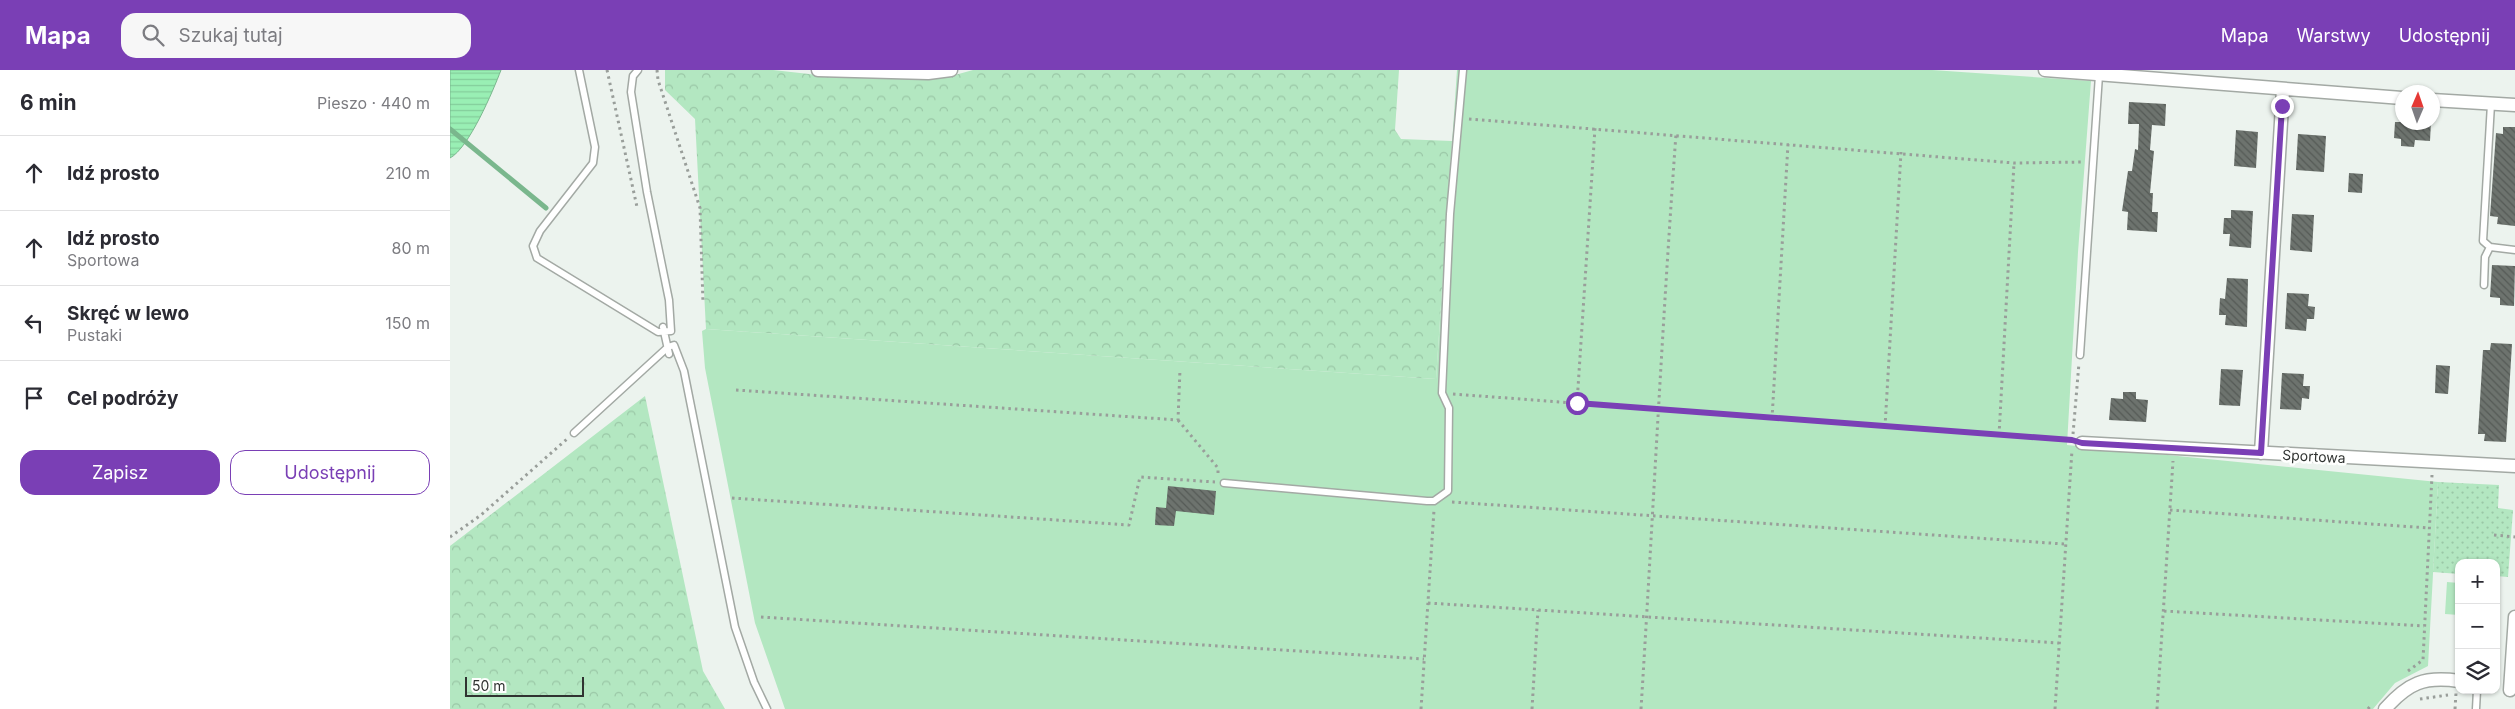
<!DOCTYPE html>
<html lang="pl">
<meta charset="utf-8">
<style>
body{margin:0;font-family:Inter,sans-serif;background:#f7f7f7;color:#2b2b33}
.controls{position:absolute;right:15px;bottom:15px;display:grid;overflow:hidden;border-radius:10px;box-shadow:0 1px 4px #0004}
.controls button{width:45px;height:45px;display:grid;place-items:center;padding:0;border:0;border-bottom:1px solid #e1e1e2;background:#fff;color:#2b2b33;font:25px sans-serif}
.compass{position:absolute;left:1945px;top:15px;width:45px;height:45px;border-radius:50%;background:#fff;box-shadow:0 1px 4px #0004;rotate:2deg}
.scale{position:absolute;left:15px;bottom:12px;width:119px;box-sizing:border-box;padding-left:5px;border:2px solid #303331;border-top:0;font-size:14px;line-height:18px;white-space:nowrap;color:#303331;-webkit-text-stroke:4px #fefffe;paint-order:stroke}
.stop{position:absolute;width:15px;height:15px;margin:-11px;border:4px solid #7a3fb5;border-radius:50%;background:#fff}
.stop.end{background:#7a3fb5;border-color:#fff;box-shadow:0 1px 5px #0008}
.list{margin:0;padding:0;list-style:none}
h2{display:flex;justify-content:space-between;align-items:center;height:65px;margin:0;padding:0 20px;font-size:21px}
h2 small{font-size:16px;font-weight:400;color:#7c7c81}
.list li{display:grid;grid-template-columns:32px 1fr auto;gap:15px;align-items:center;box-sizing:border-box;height:75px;padding:0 20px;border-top:1px solid #e1e1e2}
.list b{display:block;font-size:19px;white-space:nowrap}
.list p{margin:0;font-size:16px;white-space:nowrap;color:#7c7c81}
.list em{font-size:16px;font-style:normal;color:#7c7c81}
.actions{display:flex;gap:10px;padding:15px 20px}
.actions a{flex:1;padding:11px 0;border:1px solid #7a3fb5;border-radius:15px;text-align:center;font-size:18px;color:#7a3fb5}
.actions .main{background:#7a3fb5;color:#fff}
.icon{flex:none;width:28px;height:28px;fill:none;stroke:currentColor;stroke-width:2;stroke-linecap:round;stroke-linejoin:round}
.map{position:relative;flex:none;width:2065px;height:639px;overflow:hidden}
header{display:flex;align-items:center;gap:30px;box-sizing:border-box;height:70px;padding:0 25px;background:#7a3fb5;color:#fff}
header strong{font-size:24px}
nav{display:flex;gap:28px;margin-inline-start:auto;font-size:18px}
.search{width:350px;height:45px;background:#f7f7f7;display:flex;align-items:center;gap:12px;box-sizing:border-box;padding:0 18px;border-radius:15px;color:#7c7c81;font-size:19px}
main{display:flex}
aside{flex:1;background:#fff}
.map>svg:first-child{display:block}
</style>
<header>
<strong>Mapa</strong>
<div class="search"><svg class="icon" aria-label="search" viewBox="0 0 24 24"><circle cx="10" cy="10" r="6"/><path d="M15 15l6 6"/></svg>Szukaj tutaj</div>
<nav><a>Mapa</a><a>Warstwy</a><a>Udostępnij</a></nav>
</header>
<main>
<aside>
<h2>6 min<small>Pieszo · 440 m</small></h2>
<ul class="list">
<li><svg class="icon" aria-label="ahead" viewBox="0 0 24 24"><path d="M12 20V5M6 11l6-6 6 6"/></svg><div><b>Idź prosto</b></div><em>210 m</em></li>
<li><svg class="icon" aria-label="ahead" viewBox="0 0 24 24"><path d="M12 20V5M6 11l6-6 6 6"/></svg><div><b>Idź prosto</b><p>Sportowa</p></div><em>80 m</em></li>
<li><svg class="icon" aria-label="left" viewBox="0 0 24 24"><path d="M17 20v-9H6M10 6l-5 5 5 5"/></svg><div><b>Skręć w lewo</b><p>Pustaki</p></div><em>150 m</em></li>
<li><svg class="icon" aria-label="arrive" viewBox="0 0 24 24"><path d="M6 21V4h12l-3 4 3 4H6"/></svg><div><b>Cel podróży</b></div></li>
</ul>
<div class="actions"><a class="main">Zapisz</a><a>Udostępnij</a></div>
</aside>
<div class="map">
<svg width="2065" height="639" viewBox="0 0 2065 639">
<defs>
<pattern id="forest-crowns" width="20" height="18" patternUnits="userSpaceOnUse" patternTransform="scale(1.25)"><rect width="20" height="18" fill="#b3e7c1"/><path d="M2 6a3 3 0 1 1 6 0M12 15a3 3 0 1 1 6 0" fill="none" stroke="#9ac7a6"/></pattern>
<pattern id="park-dots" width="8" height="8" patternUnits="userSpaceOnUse" patternTransform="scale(1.25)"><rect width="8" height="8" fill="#b3e7c1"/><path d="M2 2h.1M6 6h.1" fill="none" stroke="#9ac7a6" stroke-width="1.8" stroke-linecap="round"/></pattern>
<pattern id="water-rules" width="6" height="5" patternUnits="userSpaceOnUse" patternTransform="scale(1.25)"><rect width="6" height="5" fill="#99efb4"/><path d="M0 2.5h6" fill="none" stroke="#84cd9b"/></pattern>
<pattern id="building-back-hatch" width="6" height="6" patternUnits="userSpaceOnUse" patternTransform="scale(1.25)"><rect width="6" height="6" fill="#6d736e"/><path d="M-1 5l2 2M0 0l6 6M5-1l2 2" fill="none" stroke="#555a56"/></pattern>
</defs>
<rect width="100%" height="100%" fill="#ecf3ee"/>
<path fill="#b3e7c1" d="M1007 0H1482L1641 11 1628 182 1617 375 1988 412 1978 596 1945 613 1923 639H335L305 553 255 298 252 261 256 259 986 309Z
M1997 512 2009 513V545L1995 544Z"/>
<path fill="url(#forest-crowns)" d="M215 0H323L368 5H505L523 0H949L945 60 951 69 1002 71 986 309 256 259 245 49 215 20Z
M195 326 253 601 275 639H0V476Z"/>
<path fill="url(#park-dots)" d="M1988 412 2049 415 2048 438 2063 440 2058 507 2046 506V493H2009V504L1983 502Z"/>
<path fill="url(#water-rules)" stroke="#7ab78d" d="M0 0H51C43 21 19 78 0 88Z"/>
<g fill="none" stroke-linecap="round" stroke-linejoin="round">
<path stroke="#7ab78d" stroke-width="5" d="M0 59 96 138"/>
</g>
<path fill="url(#building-back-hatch)" d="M1679 32 1716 34 1715 56 1702 55 1700 80 1704 81 1700 123H1703L1702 142H1708L1707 162 1677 160 1678 142 1672 141 1678 101H1682L1685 79 1688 80 1689 54H1678Z
M1945 52H1981L1980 71 1965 70 1964 77 1951 76V69L1944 68Z
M2053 57H2065V156L2047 154 2048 147 2040 146 2046 63 2053 64Z
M1786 60 1808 62 1806 98 1784 96Z
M1848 64 1876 66 1874 102 1846 100Z
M1899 103 1913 104 1912 123 1898 122Z
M1781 140 1803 141 1801 178 1779 176 1780 164H1773L1774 148H1781Z
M1842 144 1864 145 1862 182 1840 180Z
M2042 195 2065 196 2064 236 2050 235V228L2040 227Z
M1777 208 1798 209 1797 257 1775 255 1776 245H1769L1770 228 1775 229Z
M1837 223 1859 224 1858 236 1865 237 1864 249H1857L1856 261 1835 259Z
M2041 273 2062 274 2056 372 2034 371 2035 364H2028L2033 280H2040Z
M1986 295 2000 296 1998 324 1985 323Z
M1771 299 1793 300 1790 336 1769 335Z
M1832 303 1854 304 1853 316H1860L1859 329 1852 328 1851 340 1830 339Z
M1673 322H1686V329L1698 330 1696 352 1659 350 1661 328 1673 329Z
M718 416 766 421 764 445 726 441 724 456 705 455 706 437 716 438Z"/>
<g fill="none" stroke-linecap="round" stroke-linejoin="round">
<g stroke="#a3a9a4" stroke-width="9">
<path id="service" d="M129 0 145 77 143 93 90 161 83 176 87 188 208 262 221 261 219 230 197 122 181 22 183 6 188 0
M2041 34 2033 171 2040 177 2065 180
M2034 215 2035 187 2040 177
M213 257 219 284
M1630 285 1649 5
M124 363 218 277 224 275 234 301 285 557 304 612 317 639
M774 413 977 431H984L998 421 999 338 992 323 1000 144 1013 0
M2026 639 2027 620"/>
</g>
<g stroke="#a3a9a4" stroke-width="15">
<path id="minor" d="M368 0 478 3 501 0
M1595 0 1952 28
M1982 30 2065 35
M1632 373 2065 396
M1811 383 1833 19
M2060 620 2065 547
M1935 639C1958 613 1974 606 2009 611"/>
</g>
<path stroke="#999e9a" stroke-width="3" stroke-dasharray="2.5 4" stroke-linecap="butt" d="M157 0 187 137
M207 0 208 10 250 138 253 233
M1019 49 1564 93 1633 92
M286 320 728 350 730 299
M1003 324 1620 370
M1127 333 1145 58
M1322 349 1338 74
M728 350 768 398V405
M1435 357 1451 82
M1623 364 1629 293
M1549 365 1564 93
M282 428 679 455 690 407 765 412
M1002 432 1614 474
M1720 440 1979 458
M2044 465 2065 467
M0 467 31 445 117 369
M978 533 1609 573
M1714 541 1974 556
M311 547 974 589
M1958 601 1973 590 1982 405
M1970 629 1998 625
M971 639 984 440
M1082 639 1088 540
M1191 639C1203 447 1212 256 1226 64
M1605 639 1622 380
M1707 639 1723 391
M1918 639 1922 634
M2005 639 2006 623"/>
<use href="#service" stroke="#fff" stroke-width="6"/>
<use href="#minor" stroke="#fff" stroke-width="12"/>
</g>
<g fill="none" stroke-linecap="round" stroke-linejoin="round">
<path stroke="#7a3fb5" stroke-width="6" d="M1127 333 1622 370 1632 373 1811 383 1832 36"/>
</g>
<g text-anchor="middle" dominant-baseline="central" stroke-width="5" stroke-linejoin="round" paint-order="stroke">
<g font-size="14" fill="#303331" stroke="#fefffe">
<text transform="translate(1864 386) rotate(3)">Sportowa</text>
</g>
</g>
</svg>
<div class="controls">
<button>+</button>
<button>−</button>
<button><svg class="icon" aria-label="layers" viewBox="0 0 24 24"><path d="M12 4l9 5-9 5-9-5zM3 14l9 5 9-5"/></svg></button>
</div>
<svg class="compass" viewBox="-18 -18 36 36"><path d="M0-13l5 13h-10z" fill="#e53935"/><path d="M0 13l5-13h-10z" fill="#7c7c81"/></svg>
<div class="scale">50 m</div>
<div class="stop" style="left:1127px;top:333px"></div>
<div class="stop end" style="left:1832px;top:36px"></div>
</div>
</main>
